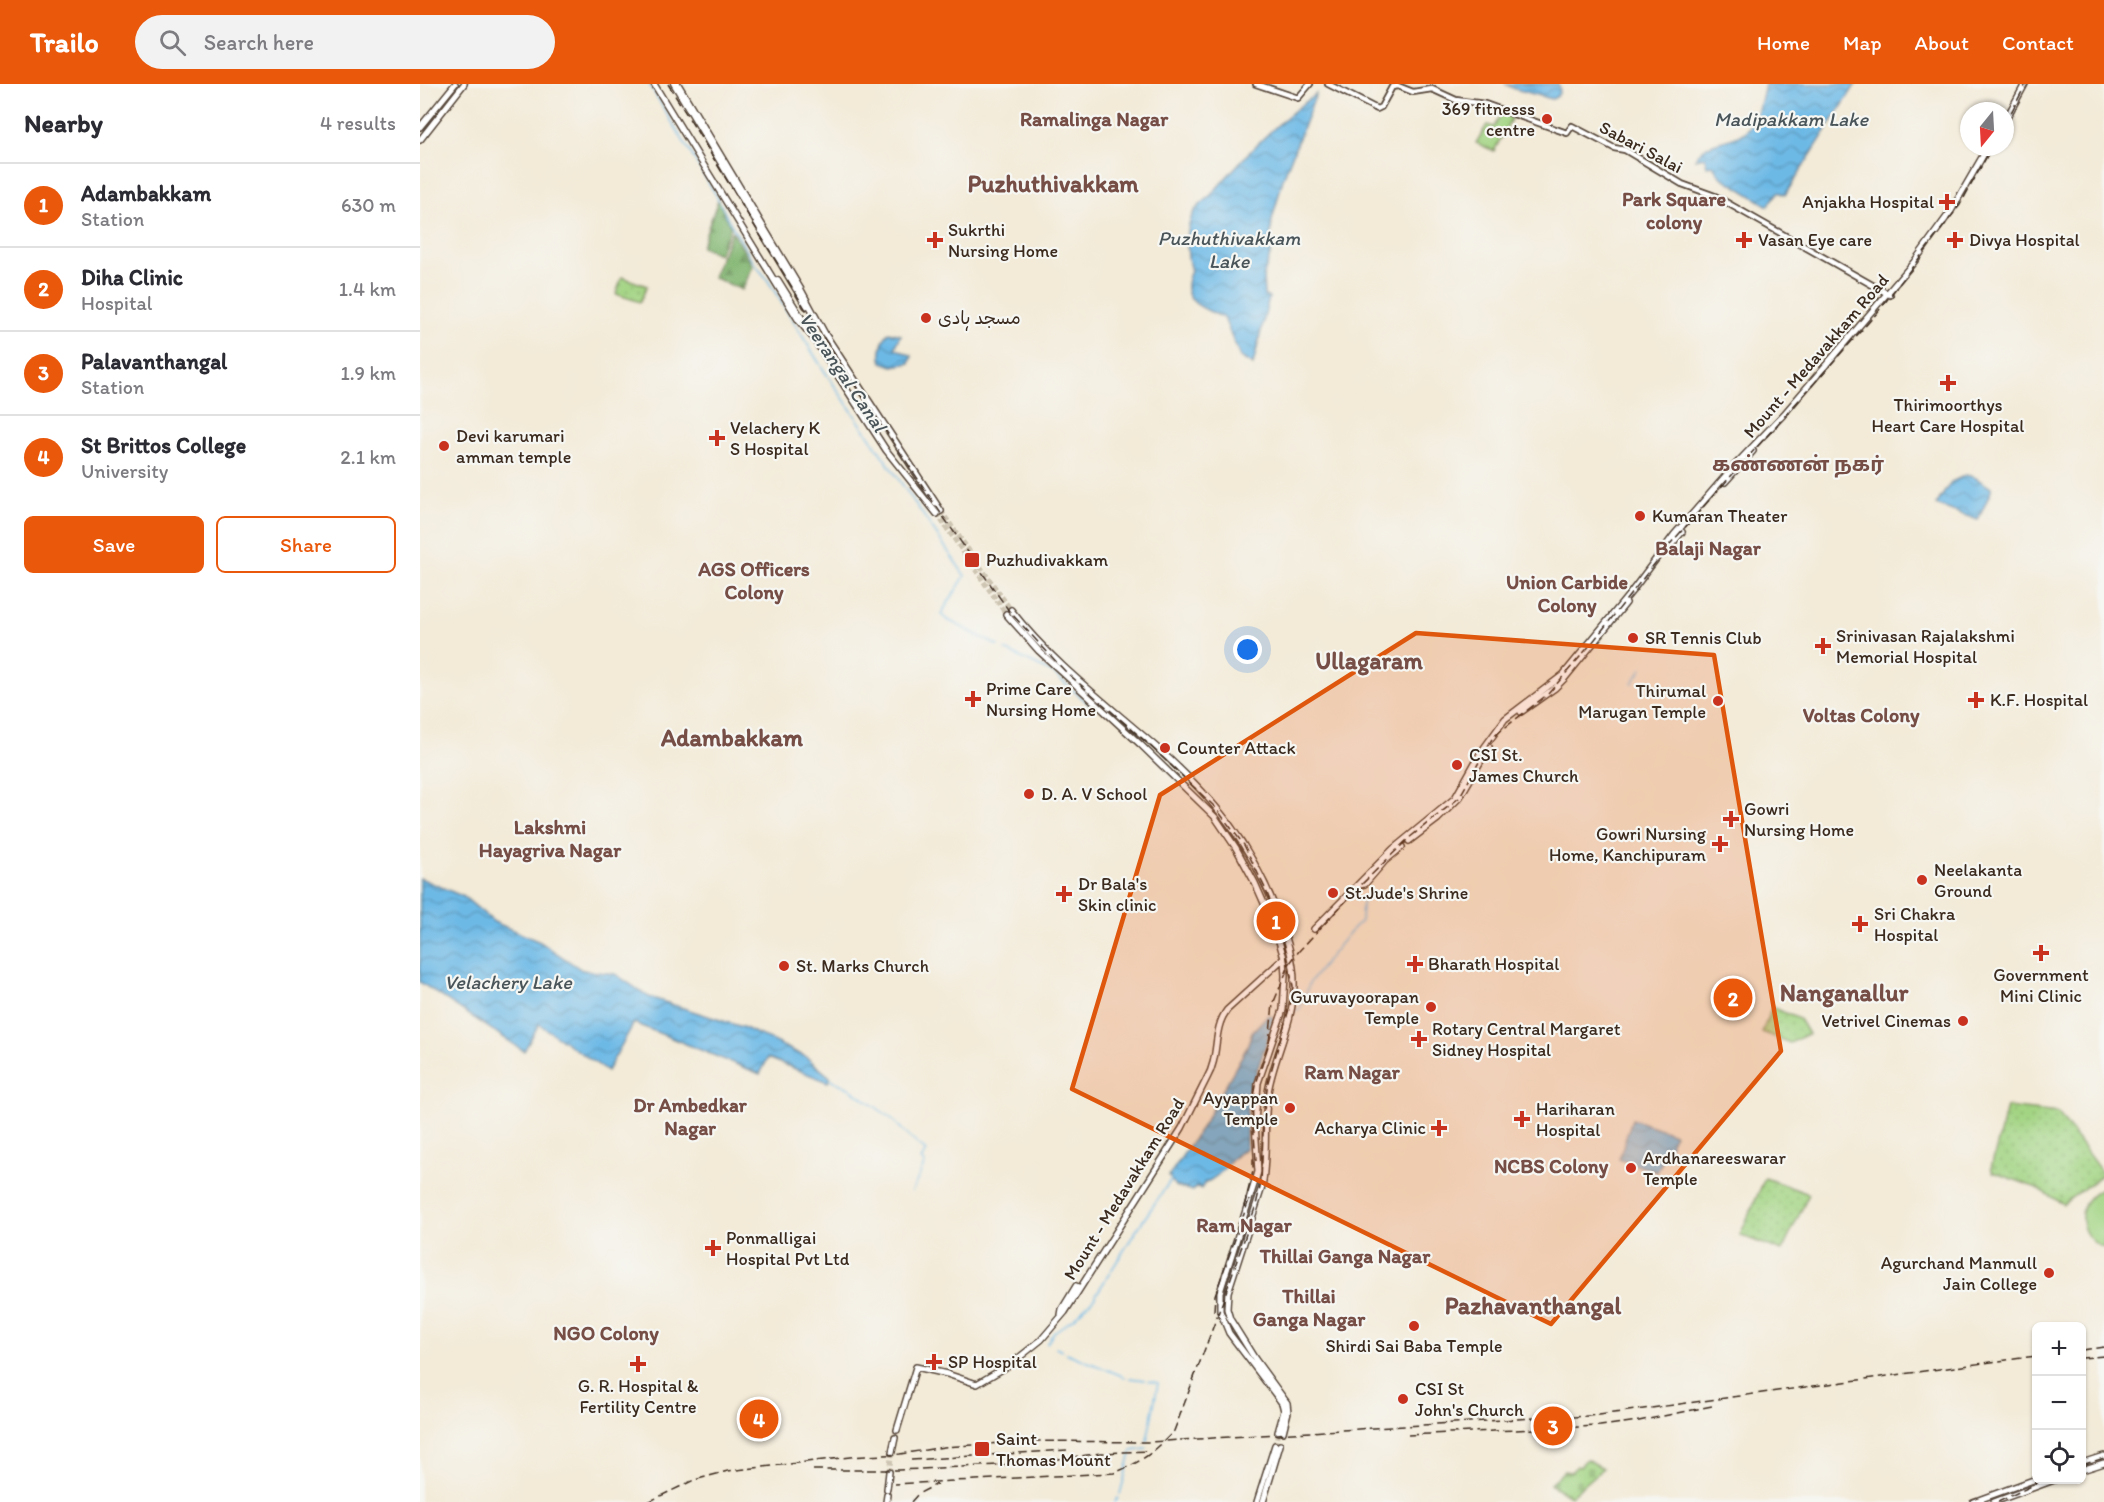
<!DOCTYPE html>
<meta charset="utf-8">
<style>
body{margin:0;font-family:Itim,"Playpen Sans Arabic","Noto Sans Tamil",sans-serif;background:#f2f2f3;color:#2b2b33}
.controls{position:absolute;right:18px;bottom:18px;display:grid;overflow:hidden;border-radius:9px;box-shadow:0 2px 4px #0004}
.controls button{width:54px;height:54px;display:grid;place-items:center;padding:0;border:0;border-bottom:2px solid #e1e1e2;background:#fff;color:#2b2b33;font:30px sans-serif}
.compass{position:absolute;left:1540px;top:18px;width:54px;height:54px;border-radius:50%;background:#fff;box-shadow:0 2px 4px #0004;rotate:198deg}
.you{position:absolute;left:828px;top:566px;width:21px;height:21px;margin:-15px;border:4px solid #fff;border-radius:50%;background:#1a73e8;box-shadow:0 0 0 9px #1a73e833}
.badge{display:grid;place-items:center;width:39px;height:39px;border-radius:50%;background:#ea580c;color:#fff;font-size:20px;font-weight:700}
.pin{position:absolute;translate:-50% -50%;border:3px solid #fff;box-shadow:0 2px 6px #0006}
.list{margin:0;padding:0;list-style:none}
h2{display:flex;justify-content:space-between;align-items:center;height:78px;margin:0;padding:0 24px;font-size:26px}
h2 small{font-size:20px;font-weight:400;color:#7c7c81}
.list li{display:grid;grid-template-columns:39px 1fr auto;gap:18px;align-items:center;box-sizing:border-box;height:84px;padding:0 24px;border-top:2px solid #e1e1e2}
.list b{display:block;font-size:22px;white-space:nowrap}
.list p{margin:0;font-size:20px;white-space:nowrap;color:#7c7c81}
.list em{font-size:20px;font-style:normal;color:#7c7c81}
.actions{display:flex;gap:12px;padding:18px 24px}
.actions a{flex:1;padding:14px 0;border:2px solid #ea580c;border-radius:9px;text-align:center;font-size:21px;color:#ea580c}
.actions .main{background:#ea580c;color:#fff}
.icon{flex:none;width:33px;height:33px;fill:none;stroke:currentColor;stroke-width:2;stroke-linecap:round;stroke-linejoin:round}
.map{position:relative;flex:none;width:1684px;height:1418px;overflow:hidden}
header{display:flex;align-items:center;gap:36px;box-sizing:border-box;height:84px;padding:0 30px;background:#ea580c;color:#fff}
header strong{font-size:28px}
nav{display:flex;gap:33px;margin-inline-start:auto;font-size:21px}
.search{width:420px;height:54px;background:#f2f2f3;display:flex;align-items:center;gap:15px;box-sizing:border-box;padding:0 21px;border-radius:33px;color:#7c7c81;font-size:22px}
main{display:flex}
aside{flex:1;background:#fff}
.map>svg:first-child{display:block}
</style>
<header>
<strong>Trailo</strong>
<div class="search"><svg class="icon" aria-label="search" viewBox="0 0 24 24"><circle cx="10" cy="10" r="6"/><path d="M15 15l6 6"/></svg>Search here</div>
<nav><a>Home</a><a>Map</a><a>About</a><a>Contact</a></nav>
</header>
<main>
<aside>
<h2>Nearby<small>4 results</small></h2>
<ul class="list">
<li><span class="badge">1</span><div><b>Adambakkam</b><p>Station</p></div><em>630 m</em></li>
<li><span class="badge">2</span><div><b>Diha Clinic</b><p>Hospital</p></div><em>1.4 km</em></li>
<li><span class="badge">3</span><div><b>Palavanthangal</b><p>Station</p></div><em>1.9 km</em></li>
<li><span class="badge">4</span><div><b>St Brittos College</b><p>University</p></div><em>2.1 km</em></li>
</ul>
<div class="actions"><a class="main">Save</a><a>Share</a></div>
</aside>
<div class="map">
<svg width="1684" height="1418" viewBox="0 0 1684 1418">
<defs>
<pattern id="forest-firs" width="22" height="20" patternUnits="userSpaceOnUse" patternTransform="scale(1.5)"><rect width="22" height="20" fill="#82b671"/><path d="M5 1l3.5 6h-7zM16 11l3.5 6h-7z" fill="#6c945c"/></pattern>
<pattern id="cemetery-stones" width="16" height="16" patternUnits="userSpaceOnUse" patternTransform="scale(1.5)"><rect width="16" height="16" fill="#a3d483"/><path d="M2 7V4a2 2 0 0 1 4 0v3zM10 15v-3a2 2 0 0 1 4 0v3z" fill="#8db671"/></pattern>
<pattern id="park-dots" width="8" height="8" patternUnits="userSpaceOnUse" patternTransform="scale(1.5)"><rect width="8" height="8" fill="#a3d483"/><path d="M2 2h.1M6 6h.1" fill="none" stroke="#8db671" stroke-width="1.8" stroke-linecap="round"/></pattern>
<pattern id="water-waves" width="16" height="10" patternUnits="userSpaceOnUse" patternTransform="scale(1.5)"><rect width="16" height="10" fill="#6db9e6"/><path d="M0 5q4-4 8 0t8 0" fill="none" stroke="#5b97ba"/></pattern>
</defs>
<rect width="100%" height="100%" fill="#f6f6f2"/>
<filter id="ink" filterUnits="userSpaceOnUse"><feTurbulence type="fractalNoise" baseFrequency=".0167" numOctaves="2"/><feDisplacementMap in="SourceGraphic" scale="12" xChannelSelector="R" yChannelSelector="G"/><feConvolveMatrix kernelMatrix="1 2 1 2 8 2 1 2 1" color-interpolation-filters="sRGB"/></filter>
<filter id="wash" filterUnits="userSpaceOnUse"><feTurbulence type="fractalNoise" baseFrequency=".008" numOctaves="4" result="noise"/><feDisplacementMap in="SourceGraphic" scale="24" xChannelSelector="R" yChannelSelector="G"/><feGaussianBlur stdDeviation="1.35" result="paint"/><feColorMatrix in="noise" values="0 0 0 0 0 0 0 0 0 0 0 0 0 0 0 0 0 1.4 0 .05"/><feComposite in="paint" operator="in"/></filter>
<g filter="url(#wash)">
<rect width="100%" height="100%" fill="#f3ead7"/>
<path fill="#a3d483" stroke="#6f7f50" stroke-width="1.5" d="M1081 30 1092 33 1074 67 1056 59 1067 41 1074 43Z
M1684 1104V1164C1655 1153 1654 1114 1684 1104Z"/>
<path fill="url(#forest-firs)" stroke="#5e7048" stroke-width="1.5" d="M298 116 311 143 299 170 281 163Z
M312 147 333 182 322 206 293 193Z"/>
<path fill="url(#cemetery-stones)" stroke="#6f7f50" stroke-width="1.5" d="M1166 1375 1183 1384 1150 1412 1130 1400 1144 1387 1151 1388 1157 1382 1160 1383Z"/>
<path fill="url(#park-dots)" stroke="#6f7f50" stroke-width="1.5" d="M202 193 227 202 220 218 196 210Z
M1352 923 1379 935 1388 950 1370 959 1342 948Z
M1587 1023 1638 1029 1683 1090 1643 1120 1617 1104 1573 1088 1571 1084Z
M1345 1094 1389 1110 1362 1167 1320 1151Z"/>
<path fill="url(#water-waves)" stroke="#547282" stroke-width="1.5" d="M1085 0H1138C1142 5 1139 13 1132 15L1095 5Z
M1345 0H1436L1365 111 1358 108 1348 122 1300 92 1293 81 1287 82 1285 73 1275 75C1287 54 1310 60 1325 48 1337 39 1342 14 1345 0Z
M896 10 863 95 852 136 850 159 852 165 843 193 844 212 849 213 833 281 820 273 804 234C781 223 757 217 771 187 766 171 765 143 774 128 777 122 786 117 790 112 822 75 856 38 896 10Z
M469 248 481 251 475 264 492 272 490 279 473 282 462 278C459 268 462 256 469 248Z
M1546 391 1556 394 1571 404V407L1558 436 1516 421 1531 398Z
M0 794 44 813 74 838 120 858 162 886 195 890 229 913 325 944 386 973 410 993 408 998 348 974 340 990 214 939 187 987 119 940 104 967 0 898Z
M848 931 855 934 833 998 827 1024 826 1064C809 1074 802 1093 784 1099L782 1105 777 1102 773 1107 755 1102 749 1092 783 1041 827 963 832 948Z
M1212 1035 1255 1050 1237 1088 1199 1075Z"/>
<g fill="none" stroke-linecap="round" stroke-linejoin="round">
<path stroke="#6db9e6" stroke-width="1.5" d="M229 0 296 111 309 137 334 179 347 195 401 282 545 492 521 530 526 535 578 562
M585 566 633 589 675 625
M1212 599 1222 585
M873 927 880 925 890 898 929 849 941 837 942 819 949 811 948 808
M410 995 429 1004 471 1034 489 1053 506 1067 501 1076 505 1079 492 1107
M627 1259 634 1248 654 1234 674 1214 716 1147 752 1094
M636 1264 642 1267
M646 1269 705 1293
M710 1294 725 1296
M727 1357 738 1299 729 1297
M712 1367 727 1365
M700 1410 711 1369
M695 1418 698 1414"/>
</g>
</g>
<g filter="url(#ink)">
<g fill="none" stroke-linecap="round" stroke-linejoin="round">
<path stroke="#cec4b2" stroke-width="5" stroke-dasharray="5 2.5" stroke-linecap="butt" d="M521 427 591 526
M517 430 586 530
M855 1361 858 1348
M469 1388 472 1368"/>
<g stroke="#57473a" stroke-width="8">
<path id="secondary" d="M836 0 878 14 890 0
M908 0 957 25 961 23 972 3 978 2 993 8 1012 5 1036 16 1065 20 1147 49 1152 42 1194 64 1205 66 1262 100 1295 112 1470 211"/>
</g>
<g stroke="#57473a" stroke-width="8">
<path id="primary" d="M234 0 379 237 394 255 466 366 517 430
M254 0 386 222
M258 0 380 204 405 250 521 427
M1585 37 1605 0
M0 43 35 0
M0 56 44 0
M358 196 386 241
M1305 398 1333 367
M1247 466 1262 448
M591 526C631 578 686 619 735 662 795 715 830 758 859 833 867 855 875 879 874 903 873 940 854 972 848 1008 843 1040 848 1072 842 1103L808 1208 807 1225 810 1235 835 1275 867 1319 868 1328 863 1348
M586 530 619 567 720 660 795 733 816 764 835 799 855 844 864 874 865 892 863 926 838 999 835 1039 838 1088 800 1208V1227L809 1249 862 1319 864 1327 858 1348
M1101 628 1135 604 1145 594 1206 519
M989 757 1018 735 1040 713 1069 663
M939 801 945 800 965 777 982 763
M894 845 973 765 1035 714 1061 668 1085 635 1143 591 1212 507 1254 451 1315 381 1364 330 1494 178 1531 127 1568 63
M787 994C800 972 792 946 807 926L864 874
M641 1231 642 1225 656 1202
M477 1346 496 1283 527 1290 557 1300 591 1280 621 1256 645 1228 762 1044 788 992
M472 1368 475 1354
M1662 1379 1684 1372
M1662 1386 1684 1379
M467 1405 469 1388
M466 1418 467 1411
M837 1418 855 1361
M843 1418 860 1361
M1553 1418 1616 1395
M1574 1418 1634 1396"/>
</g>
<use href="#secondary" stroke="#fff" stroke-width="4.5"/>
<use href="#primary" stroke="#fff" stroke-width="5"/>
<path stroke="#3b2a1e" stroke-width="1.5" stroke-dasharray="9 4.5" stroke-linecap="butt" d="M248 0 394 239 520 428 589 527 645 587 723 655 795 723 824 761 845 804 860 842 873 902 871 918 848 998 844 1026 841 1099 836 1121 804 1214 754 1347C733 1369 723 1377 694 1389L475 1400
M1585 40 1606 0
M836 1077 832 1023 837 997 849 959 853 920 870 879 879 867 939 803 989 754 1039 714 1073 653 1128 610 1172 559 1251 459 1457 229 1540 121 1572 63
M824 1123 833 1087V1073
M794 1227 795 1211 829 1116
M1662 1266 1684 1263
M1662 1274 1684 1272
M988 1351 1180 1342 1219 1337 1292 1322
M491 1376 647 1366
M1662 1381 1684 1374
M393 1386H479L560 1382 609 1379 682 1369 728 1367
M228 1418 274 1396 308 1387 430 1373 480 1370 524 1363 609 1357 729 1358 1114 1334H1141L1179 1331 1616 1272
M491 1418 498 1410 517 1400
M1578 1418 1624 1396"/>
</g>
</g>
<path fill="#df570d" fill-opacity="0.2" stroke="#df570d" stroke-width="4.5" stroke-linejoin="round" d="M996 549 1294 571 1361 967 1131 1240 652 1005 740 711Z"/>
<g fill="#c8321e" stroke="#f6f6f2" stroke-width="2">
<circle cx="1127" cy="35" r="6"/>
<path d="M1524 109h6v6h6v6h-6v6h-6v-6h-6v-6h6z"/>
<path d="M512 147h6v6h6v6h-6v6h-6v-6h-6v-6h6z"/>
<path d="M1321 147h6v6h6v6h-6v6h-6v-6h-6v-6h6z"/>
<path d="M1532 147h6v6h6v6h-6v6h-6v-6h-6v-6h6z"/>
<circle cx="506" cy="234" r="6"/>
<path d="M1525 290h6v6h6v6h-6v6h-6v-6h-6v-6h6z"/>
<path d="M294 345h6v6h6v6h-6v6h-6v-6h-6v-6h6z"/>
<circle cx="24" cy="362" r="6"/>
<circle cx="1220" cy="432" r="6"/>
<rect x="544" y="468" width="16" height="16" rx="3"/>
<circle cx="1213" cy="554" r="6"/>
<path d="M1400 553h6v6h6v6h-6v6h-6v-6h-6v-6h6z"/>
<path d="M550 606h6v6h6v6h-6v6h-6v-6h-6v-6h6z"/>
<path d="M1553 607h6v6h6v6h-6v6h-6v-6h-6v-6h6z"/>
<circle cx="1298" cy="617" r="6"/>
<circle cx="745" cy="664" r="6"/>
<circle cx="1037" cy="681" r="6"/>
<circle cx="609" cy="710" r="6"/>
<path d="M1308 726h6v6h6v6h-6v6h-6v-6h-6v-6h6z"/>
<path d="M1297 751h6v6h6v6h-6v6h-6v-6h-6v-6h6z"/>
<circle cx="1502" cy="796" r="6"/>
<circle cx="913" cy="809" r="6"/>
<path d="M641 801h6v6h6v6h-6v6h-6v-6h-6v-6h6z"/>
<path d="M1437 831h6v6h6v6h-6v6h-6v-6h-6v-6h6z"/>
<path d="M1618 860h6v6h6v6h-6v6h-6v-6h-6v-6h6z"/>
<path d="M992 871h6v6h6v6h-6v6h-6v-6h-6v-6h6z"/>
<circle cx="364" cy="882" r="6"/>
<circle cx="1011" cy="923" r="6"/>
<circle cx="1543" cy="937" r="6"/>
<path d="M996 946h6v6h6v6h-6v6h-6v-6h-6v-6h6z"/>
<circle cx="870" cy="1024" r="6"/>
<path d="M1099 1026h6v6h6v6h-6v6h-6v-6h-6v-6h6z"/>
<path d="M1016 1035h6v6h6v6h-6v6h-6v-6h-6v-6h6z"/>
<circle cx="1211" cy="1084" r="6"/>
<path d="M290 1155h6v6h6v6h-6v6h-6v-6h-6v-6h6z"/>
<circle cx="1629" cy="1189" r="6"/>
<circle cx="994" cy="1242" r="6"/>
<path d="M511 1269h6v6h6v6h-6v6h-6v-6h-6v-6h6z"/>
<path d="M215 1271h6v6h6v6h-6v6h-6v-6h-6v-6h6z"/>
<circle cx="983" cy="1315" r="6"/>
<rect x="554" y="1357" width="16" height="16" rx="3"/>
</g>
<g text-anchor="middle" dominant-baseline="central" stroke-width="4.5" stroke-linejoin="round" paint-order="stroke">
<g font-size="18" fill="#3b2a1e" stroke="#f6f6f2" text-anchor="start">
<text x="1115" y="25" text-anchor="end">369 fitnesss<tspan x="1115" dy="21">centre</tspan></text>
<text x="1514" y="118" text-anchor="end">Anjakha Hospital</text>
<text x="528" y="146">Sukrthi<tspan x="528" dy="21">Nursing Home</tspan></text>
<text x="1338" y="156">Vasan Eye care</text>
<text x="1549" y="156">Divya Hospital</text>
<text x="518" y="234">مسجد ہادی</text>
<text x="1528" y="321" text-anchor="middle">Thirimoorthys<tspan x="1528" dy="21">Heart Care Hospital</tspan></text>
<text x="310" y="344">Velachery K<tspan x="310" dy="21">S Hospital</tspan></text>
<text x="36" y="352">Devi karumari<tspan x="36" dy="21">amman temple</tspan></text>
<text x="1232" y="432">Kumaran Theater</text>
<text x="566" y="476">Puzhudivakkam</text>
<text x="1416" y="552">Srinivasan Rajalakshmi<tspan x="1416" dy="21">Memorial Hospital</tspan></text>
<text x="1225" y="554">SR Tennis Club</text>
<text x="566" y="605">Prime Care<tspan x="566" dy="21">Nursing Home</tspan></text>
<text x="1286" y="607" text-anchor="end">Thirumal<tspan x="1286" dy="21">Marugan Temple</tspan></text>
<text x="1570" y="616">K.F. Hospital</text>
<text x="757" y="664">Counter Attack</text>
<text x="1049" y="671">CSI St.<tspan x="1049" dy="21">James Church</tspan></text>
<text x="621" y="710">D. A. V School</text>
<text x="1324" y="725">Gowri<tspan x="1324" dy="21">Nursing Home</tspan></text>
<text x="1286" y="750" text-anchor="end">Gowri Nursing<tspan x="1286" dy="21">Home, Kanchipuram</tspan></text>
<text x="1514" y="786">Neelakanta<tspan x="1514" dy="21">Ground</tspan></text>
<text x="658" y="800">Dr Bala's<tspan x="658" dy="21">Skin clinic</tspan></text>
<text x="925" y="809">St.Jude's Shrine</text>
<text x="1454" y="830">Sri Chakra<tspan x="1454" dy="21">Hospital</tspan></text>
<text x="1008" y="880">Bharath Hospital</text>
<text x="376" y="882">St. Marks Church</text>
<text x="1621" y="891" text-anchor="middle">Government<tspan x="1621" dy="21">Mini Clinic</tspan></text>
<text x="999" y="913" text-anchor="end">Guruvayoorapan<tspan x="999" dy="21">Temple</tspan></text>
<text x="1531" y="937" text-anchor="end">Vetrivel Cinemas</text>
<text x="1012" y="945">Rotary Central Margaret<tspan x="1012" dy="21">Sidney Hospital</tspan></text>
<text x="858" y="1014" text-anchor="end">Ayyappan<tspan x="858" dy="21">Temple</tspan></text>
<text x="1116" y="1025">Hariharan<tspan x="1116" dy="21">Hospital</tspan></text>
<text x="1006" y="1044" text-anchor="end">Acharya Clinic</text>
<text x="1223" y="1074">Ardhanareeswarar<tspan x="1223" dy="21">Temple</tspan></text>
<text x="306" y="1154">Ponmalligai<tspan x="306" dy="21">Hospital Pvt Ltd</tspan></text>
<text x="1617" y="1179" text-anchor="end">Agurchand Manmull<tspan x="1617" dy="21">Jain College</tspan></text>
<text x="994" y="1262" text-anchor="middle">Shirdi Sai Baba Temple</text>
<text x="528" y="1278">SP Hospital</text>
<text x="218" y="1302" text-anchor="middle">G. R. Hospital &amp;<tspan x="218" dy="21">Fertility Centre</tspan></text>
<text x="995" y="1305">CSI St<tspan x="995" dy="21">John's Church</tspan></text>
<text x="576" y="1355">Saint<tspan x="576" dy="21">Thomas Mount</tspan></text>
</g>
<g font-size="18" fill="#3b2a1e" stroke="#f6f6f2">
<text transform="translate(1221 63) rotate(28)">Sabari Salai</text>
<text transform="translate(1396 272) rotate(-49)">Mount - Medavakkam Road</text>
<text transform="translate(704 1105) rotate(-58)">Mount - Medavakkam Road</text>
</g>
<g font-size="20" font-weight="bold" fill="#764e46" stroke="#f6f6f2">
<text x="674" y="35">Ramalinga Nagar</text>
<text x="1254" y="115">Park Square<tspan x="1254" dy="23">colony</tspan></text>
<text x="1378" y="380">கண்ணன் நகர்</text>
<text x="1288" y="464">Balaji Nagar</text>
<text x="334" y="485">AGS Officers<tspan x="334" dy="23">Colony</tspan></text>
<text x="1147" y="498">Union Carbide<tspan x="1147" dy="23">Colony</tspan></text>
<text x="1441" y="631">Voltas Colony</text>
<text x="130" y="743">Lakshmi<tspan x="130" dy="23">Hayagriva Nagar</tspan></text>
<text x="932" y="988">Ram Nagar</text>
<text x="270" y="1021">Dr Ambedkar<tspan x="270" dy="23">Nagar</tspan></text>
<text x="1131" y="1082">NCBS Colony</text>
<text x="824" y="1141">Ram Nagar</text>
<text x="925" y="1172">Thillai Ganga Nagar</text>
<text x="889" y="1212">Thillai<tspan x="889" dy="23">Ganga Nagar</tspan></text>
<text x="186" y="1249">NGO Colony</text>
</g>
<g font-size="20" font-style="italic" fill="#4a555a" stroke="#f6f6f2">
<text x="1371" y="35">Madipakkam Lake</text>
<text x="809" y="154">Puzhuthivakkam<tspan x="809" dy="23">Lake</tspan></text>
<text transform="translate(423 288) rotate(56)">Veerangal Canal</text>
<text x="88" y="898">Velachery Lake</text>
</g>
<g font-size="24" font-weight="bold" fill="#764e46" stroke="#f6f6f2">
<text x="633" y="99">Puzhuthivakkam</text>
<text x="949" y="576">Ullagaram</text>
<text x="312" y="653">Adambakkam</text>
<text x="1424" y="908">Nanganallur</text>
<text x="1113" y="1221">Pazhavanthangal</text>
</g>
</g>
</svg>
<div class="controls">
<button>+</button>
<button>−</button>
<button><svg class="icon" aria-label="locate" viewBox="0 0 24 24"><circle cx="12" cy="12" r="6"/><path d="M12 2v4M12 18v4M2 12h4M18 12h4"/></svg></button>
</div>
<svg class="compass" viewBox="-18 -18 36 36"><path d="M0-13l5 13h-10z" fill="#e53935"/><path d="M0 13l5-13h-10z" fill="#7c7c81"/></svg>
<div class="you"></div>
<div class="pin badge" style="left:856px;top:837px">1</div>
<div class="pin badge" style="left:1313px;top:914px">2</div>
<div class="pin badge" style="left:1133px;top:1342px">3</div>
<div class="pin badge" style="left:339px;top:1335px">4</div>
</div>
</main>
